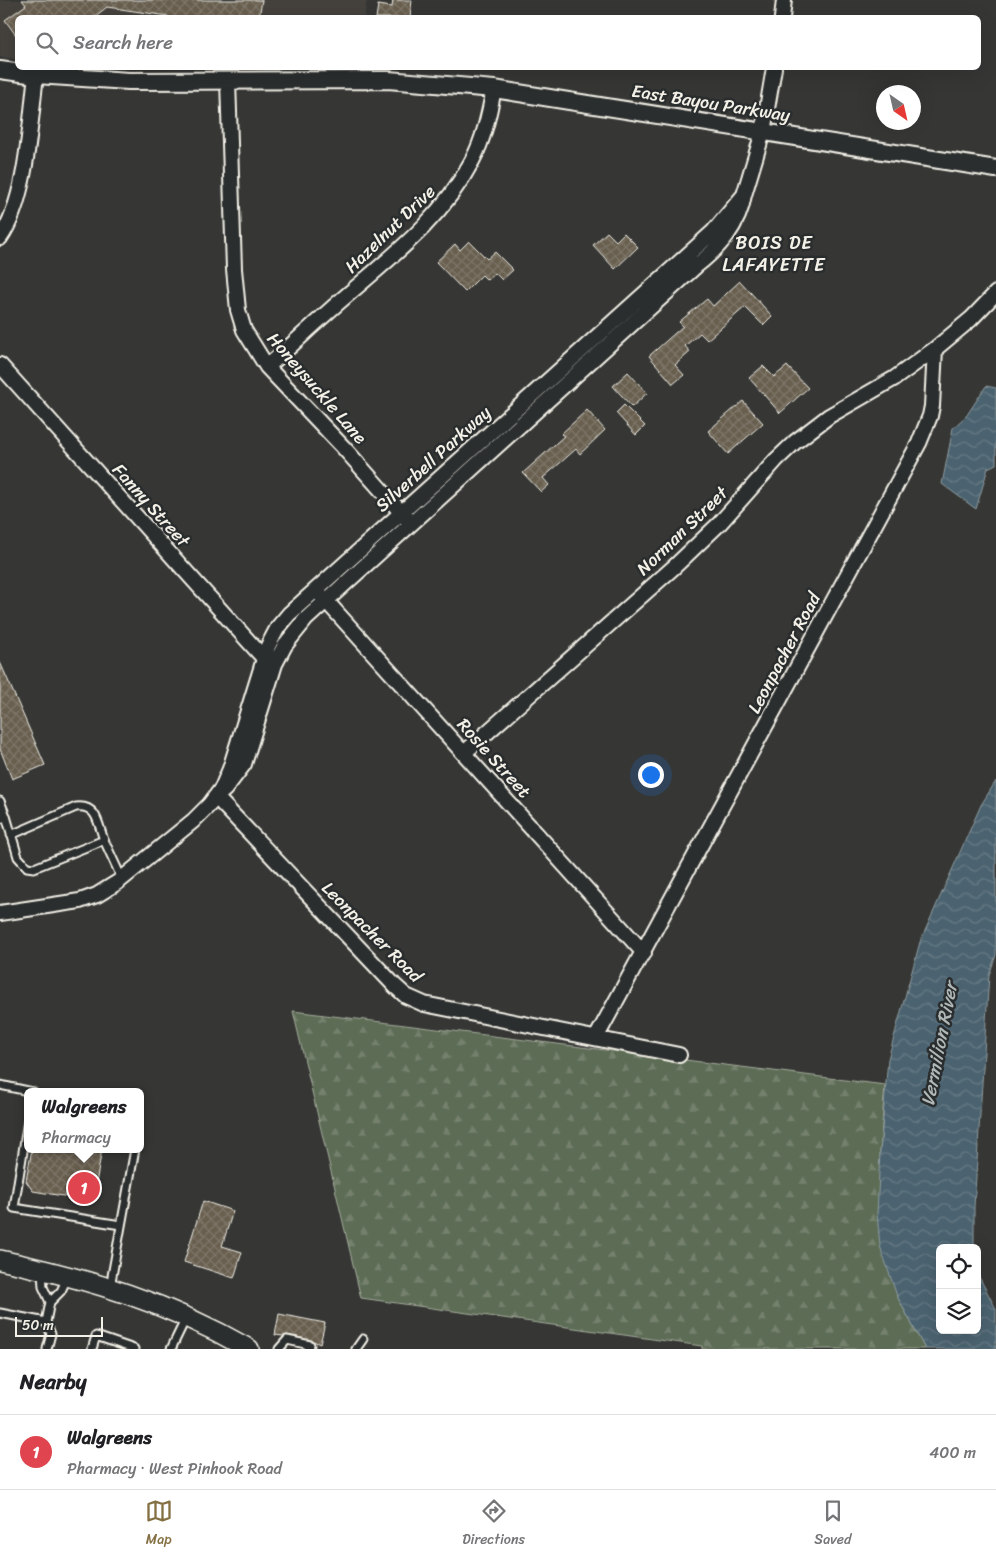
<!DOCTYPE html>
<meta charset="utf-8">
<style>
body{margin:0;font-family:Sriracha,sans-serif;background:#f2f2f2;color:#202124}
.controls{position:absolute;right:15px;bottom:15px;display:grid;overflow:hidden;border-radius:8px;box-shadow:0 5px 20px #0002}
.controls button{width:45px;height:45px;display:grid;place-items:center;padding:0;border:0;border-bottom:1px solid #e0e0e0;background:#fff;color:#202124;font:25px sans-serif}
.compass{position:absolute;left:876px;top:85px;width:45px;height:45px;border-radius:50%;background:#fff;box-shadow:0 5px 20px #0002;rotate:146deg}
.scale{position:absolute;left:15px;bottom:12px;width:88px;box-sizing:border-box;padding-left:5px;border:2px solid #f4f1e8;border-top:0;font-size:14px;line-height:18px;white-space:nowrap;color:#f4f1e8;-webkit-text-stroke:4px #2a2d2e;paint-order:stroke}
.you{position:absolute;left:650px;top:774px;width:18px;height:18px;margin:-12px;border:4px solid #fff;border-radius:50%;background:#1a73e8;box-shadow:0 0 0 8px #1a73e833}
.badge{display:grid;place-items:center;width:32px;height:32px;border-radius:50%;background:#847042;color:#fff;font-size:16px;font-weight:700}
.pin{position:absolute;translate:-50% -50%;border:2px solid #fff;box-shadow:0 1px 5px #0006}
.popup{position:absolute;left:24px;top:1088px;width:120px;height:65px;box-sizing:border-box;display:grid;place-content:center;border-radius:8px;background:#fff;filter:drop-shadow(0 1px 4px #0005);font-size:16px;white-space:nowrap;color:#757577}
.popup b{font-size:19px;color:#202124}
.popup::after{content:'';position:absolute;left:50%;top:100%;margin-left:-10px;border:10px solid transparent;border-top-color:#fff}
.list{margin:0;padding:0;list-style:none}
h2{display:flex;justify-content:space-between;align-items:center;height:65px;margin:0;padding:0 20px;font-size:21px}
h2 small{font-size:16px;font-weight:400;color:#757577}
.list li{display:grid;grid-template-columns:32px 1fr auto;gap:15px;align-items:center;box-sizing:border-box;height:75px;padding:0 20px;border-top:1px solid #e0e0e0}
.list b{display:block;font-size:19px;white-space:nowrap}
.list p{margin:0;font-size:16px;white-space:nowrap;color:#757577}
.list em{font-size:16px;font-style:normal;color:#757577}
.icon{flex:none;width:28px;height:28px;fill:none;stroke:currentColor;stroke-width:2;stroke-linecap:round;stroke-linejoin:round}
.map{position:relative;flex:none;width:996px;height:1349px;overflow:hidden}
.search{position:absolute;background:#fff;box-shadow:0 5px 20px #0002;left:15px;right:15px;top:15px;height:55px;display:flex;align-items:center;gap:12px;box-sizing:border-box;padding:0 18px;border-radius:8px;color:#757577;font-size:19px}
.sheet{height:140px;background:#fff}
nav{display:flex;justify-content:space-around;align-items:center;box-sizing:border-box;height:70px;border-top:1px solid #e0e0e0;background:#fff;font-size:14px;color:#757577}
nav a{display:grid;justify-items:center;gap:2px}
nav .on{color:#847042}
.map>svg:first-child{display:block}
</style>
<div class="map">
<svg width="996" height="1349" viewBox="0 0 996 1349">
<defs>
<pattern id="forest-firs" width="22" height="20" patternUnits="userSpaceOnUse" patternTransform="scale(1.25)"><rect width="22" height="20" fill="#5c6c55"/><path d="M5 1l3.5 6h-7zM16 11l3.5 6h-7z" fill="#74816d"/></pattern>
<pattern id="water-waves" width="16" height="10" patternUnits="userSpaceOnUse" patternTransform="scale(1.25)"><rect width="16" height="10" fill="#4c6370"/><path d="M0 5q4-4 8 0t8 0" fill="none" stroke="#667a84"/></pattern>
<pattern id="building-cross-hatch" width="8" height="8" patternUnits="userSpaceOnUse" patternTransform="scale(1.25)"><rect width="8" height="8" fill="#685e4f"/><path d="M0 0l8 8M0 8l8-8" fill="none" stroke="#7e7668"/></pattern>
</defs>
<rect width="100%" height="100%" fill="#363735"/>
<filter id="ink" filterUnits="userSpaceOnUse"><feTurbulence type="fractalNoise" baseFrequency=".02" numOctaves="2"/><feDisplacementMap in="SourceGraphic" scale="10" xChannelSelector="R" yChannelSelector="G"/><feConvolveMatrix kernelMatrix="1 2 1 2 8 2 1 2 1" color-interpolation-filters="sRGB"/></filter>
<g filter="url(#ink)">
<path fill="#45433d" d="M0 0H367L364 18H18L17 59 0 57Z"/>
<path fill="url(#forest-firs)" stroke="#a8ae9e" d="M293 1011 885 1085 880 1152 897 1296 925 1349H702V1346L361 1298Z"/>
<path fill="url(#water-waves)" stroke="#8f9ca0" d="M986 386 996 388V464L988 468 976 509 942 484 953 428 967 415Z
M996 781V955L989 975 974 1207V1248H940V1330H977V1273L996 1309V1349H925L897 1296 880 1246 877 1214 880 1152 888 1059 920 942 981 805Z"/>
<path fill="url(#building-cross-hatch)" stroke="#f4f1e8" d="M22 0H262L259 18H167L168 16 107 7 93 18H18V38L5 20 26 5Z
M393 0H412L410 18H376L378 5 392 7Z
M607 232 616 241 624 233 638 247 615 269 593 245Z
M469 241 487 259 495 252 513 270 502 280 495 273 487 280 482 275 465 292 436 262 455 244 460 250Z
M740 281 772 316 763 325 745 307 707 340 700 333 685 346 690 352 675 365 684 375 673 384 649 356 683 326 679 322 707 299 713 306Z
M763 366 774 377 787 366 808 388 780 413 749 378Z
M628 372 647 393 632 407 613 386Z
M743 401 763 423 728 454 708 431Z
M624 405 645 426 636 435 616 413Z
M587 410 605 430 580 454 576 449 543 478 549 485 541 492 523 473 564 436 561 434Z
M0 662 45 765 12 779 0 749Z
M32 1149H102L93 1201 33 1191 26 1181Z
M203 1201 233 1211 222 1246 242 1252 234 1278 184 1262Z
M279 1314 325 1323 320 1344 311 1340 288 1335 283 1336 275 1335Z"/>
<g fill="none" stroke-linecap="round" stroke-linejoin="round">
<g stroke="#f4f1e8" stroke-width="11">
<path id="service" d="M0 801 6 816 0 819
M6 816 18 857 27 867 34 868 104 840 122 879
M11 835 76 807C97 804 98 824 104 840
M0 1085 33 1092
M28 1120 14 1208 121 1225
M42 1272 43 1287 50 1302
M110 1287 135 1149
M0 1313 46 1322
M47 1349 51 1334 46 1322 50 1302 61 1291 67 1278
M92 1349 96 1336 134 1349
M171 1349 186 1318
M279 1349 287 1340 310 1345 308 1349
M356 1349 363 1339"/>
</g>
<g stroke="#f4f1e8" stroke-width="18">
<path id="minor" d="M782 18 784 0
M228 80 234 269 238 310 244 330 267 367 343 447 407 519
M0 238C27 200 30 122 36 75
M0 365 269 664
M267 367C291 346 314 324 338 303 388 259 440 222 472 161 484 139 489 114 494 89
M319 593 644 953
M464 753 674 567 720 523 776 460 795 442 829 416 895 378 935 349
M0 913 80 901 97 895 118 882 193 821 210 804 222 788 230 769 268 646 278 627 289 614 713 232 744 195 763 132 774 68
M596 1038 919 443 930 416 932 406 935 349 971 319 996 293
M679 1055 424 1004 406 996 395 986 216 797 225 789 244 764 275 664 285 645 306 619 696 266C719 248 739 226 744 195"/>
</g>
<g stroke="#f4f1e8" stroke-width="20">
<path id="tertiary" d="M0 70 36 75 129 81 388 80 494 89 996 169"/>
</g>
<g stroke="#f4f1e8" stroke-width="22">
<path id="secondary" d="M0 1260C92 1280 167 1302 249 1349"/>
</g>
<use href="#service" stroke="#2a2d2e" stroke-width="7"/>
<use href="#minor" stroke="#2a2d2e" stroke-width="14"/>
<use href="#tertiary" stroke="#2a2d2e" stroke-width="16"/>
<use href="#secondary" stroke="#2a2d2e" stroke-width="19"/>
</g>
</g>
<g text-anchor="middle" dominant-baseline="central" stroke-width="5" stroke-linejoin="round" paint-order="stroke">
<g font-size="18" fill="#f4f1e8" stroke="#2a2d2e">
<text transform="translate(711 103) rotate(9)">East Bayou Parkway</text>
<text transform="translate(390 229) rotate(-44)">Hazelnut Drive</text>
<text transform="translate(317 388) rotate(49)">Honeysuckle Lane</text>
<text transform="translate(433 459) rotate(-42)">Silverbell Parkway</text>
<text transform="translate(151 505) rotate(48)">Fanny Street</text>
<text transform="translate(682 531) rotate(-44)">Norman Street</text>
<text transform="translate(784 653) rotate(-62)">Leonpacher Road</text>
<text transform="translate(494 758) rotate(48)">Rosie Street</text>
<text transform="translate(372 932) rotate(45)">Leonpacher Road</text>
</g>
<g font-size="19" letter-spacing="1" fill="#f4f1e8" stroke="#2a2d2e">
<text x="774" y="242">BOIS DE<tspan x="774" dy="22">LAFAYETTE</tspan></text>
</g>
<g font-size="19" font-style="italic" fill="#b1b8b8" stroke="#2a2d2e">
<text transform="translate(939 1044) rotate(-79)">Vermilion River</text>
</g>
</g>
</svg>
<div class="controls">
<button><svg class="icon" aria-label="locate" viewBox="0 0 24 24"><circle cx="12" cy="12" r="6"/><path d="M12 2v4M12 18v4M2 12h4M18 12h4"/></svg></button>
<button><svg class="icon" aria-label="layers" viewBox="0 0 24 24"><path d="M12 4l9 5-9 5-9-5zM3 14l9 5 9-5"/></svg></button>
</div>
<svg class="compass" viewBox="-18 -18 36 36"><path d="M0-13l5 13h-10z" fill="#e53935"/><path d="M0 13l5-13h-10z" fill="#757577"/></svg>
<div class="scale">50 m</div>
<div class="you"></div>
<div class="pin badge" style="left:84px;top:1188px;background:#e0444e">1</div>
<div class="popup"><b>Walgreens</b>Pharmacy</div>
<div class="search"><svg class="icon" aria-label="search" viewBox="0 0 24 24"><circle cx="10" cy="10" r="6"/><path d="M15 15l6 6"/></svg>Search here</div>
</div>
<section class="sheet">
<h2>Nearby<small></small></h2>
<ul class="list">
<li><span class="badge" style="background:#e0444e">1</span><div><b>Walgreens</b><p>Pharmacy · West Pinhook Road</p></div><em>400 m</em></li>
</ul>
</section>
<nav>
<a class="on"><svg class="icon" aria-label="map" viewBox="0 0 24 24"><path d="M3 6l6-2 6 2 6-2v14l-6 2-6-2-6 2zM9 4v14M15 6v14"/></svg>Map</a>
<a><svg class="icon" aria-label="directions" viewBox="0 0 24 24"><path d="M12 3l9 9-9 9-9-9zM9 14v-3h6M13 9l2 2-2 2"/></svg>Directions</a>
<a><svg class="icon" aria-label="saved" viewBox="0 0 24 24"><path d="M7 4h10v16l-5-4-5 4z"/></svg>Saved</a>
</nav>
